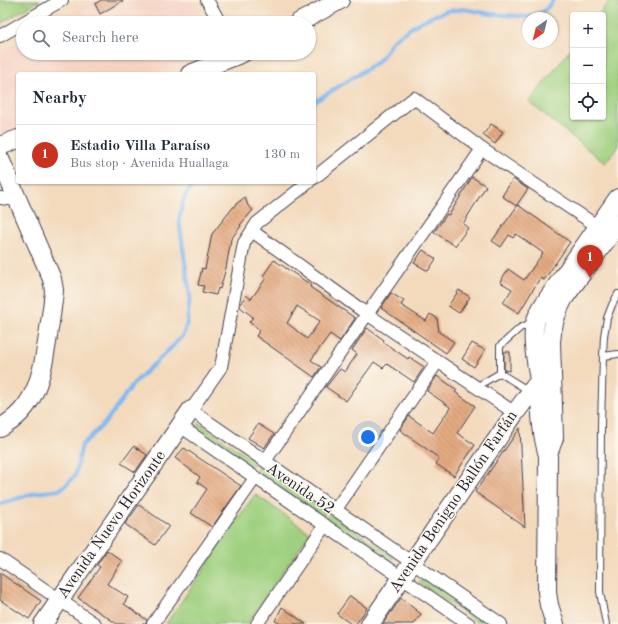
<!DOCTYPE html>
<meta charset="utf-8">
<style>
body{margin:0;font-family:"Old Standard TT",serif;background:#f6f6f7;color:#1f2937}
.controls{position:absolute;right:12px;top:12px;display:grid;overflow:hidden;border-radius:4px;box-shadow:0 1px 3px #0004}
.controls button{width:36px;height:36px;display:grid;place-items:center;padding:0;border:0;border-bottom:1px solid #e0e1e3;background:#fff;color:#1f2937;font:20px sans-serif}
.compass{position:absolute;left:522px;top:12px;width:36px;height:36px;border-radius:50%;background:#fff;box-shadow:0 1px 3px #0004;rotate:215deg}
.you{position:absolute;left:368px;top:437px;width:14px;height:14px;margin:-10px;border:3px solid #fff;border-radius:50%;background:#1a73e8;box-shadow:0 0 0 6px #1a73e833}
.badge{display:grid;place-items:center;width:26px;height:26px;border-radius:50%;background:#c8321e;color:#fff;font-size:13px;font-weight:700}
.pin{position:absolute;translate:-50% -33px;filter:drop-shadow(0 1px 2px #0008)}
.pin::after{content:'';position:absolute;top:21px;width:14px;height:12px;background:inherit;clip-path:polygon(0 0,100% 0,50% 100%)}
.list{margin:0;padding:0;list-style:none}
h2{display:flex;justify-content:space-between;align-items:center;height:52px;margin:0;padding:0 16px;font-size:17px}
h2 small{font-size:13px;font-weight:400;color:#747a83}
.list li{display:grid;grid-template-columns:26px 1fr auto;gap:12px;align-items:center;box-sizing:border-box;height:60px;padding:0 16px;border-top:1px solid #e0e1e3}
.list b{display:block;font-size:15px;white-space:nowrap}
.list p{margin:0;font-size:13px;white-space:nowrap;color:#747a83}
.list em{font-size:13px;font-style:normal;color:#747a83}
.icon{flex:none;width:22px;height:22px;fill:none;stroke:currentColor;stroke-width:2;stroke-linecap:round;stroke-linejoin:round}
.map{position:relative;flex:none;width:618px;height:624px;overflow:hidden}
.search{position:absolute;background:#fff;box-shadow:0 1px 3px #0004;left:16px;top:16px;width:300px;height:44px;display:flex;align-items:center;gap:10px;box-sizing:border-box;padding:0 14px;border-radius:22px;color:#747a83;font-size:15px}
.panel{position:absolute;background:#fff;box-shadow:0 1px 3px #0004;left:16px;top:72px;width:300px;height:112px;border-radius:4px}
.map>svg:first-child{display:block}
</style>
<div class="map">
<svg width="618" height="624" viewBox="0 0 618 624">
<defs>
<pattern id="park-crowns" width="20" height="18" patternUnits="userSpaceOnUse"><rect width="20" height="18" fill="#9fd07f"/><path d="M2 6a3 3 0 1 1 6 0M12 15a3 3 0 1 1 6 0" fill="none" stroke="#89b26f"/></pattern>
<pattern id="building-back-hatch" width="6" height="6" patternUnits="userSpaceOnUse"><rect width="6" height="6" fill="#e3a980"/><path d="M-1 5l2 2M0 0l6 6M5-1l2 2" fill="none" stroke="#c29170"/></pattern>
</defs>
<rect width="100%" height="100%" fill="#fbf7ec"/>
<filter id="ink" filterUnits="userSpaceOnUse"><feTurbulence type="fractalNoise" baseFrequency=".025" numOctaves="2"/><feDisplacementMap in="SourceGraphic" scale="8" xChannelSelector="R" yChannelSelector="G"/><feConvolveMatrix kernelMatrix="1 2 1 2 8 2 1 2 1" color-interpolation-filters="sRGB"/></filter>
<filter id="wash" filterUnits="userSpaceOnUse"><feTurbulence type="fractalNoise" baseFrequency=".012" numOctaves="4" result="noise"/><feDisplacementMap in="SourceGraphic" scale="16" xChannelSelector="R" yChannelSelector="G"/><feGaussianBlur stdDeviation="0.9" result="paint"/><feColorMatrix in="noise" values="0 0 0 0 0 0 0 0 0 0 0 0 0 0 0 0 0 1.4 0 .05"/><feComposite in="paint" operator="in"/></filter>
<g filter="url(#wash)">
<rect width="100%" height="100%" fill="#f3dabd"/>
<path fill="#f5d2c3" d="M90 0H193L205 23H52Z
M23 40V53H211L158 74H18V130L0 137V54Z"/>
<path fill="#9fd07f" stroke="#60795d" d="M610 0H618V146L605 163 529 102 573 46V117H603V15H598Z
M199 423 255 462 251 467 196 428Z
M259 465 326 511 322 517 255 471Z
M255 494 310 533 247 624H166Z
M330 514 394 557 390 562 326 519Z
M423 577 491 624H479L419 582Z"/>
<path fill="url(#park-crowns)" stroke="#60795d" d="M0 0H40L0 24Z"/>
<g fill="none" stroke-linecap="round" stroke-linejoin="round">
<path stroke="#81b9f1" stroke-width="4" d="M314 102 376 63 382 57 393 40 418 23 433 16 447 11 464 9 491 14 529 17 540 14 547 8 553 0
M0 504 35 493 59 490 68 483 75 476 82 445 104 424 134 383 173 346 183 335 187 323 190 296 179 220 184 198 194 182"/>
</g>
<g id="blocks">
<path fill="url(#building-back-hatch)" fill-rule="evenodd" d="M101 0H124L100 14 95 4Z
M491 124 503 132 495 144 483 135Z
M472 177 486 186 463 224 468 228 455 246 434 232 447 214 449 215Z
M513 179 528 189 516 206 502 196Z
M245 197 248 206 253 210 240 225 241 226 231 239 226 268 220 289 218 288 216 295 202 292 204 286 198 285 202 268 205 269 212 234 235 205Z
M518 205 570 242 544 280 540 278 519 313 503 303 512 289 500 282 508 269 524 280 543 253 516 234 513 238 509 235 501 247 492 241Z
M423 250 436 259 428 271 414 263Z
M274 260 311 285 310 287 355 318 340 341 330 334 311 360 321 367 314 377 256 336 260 330 249 322 253 317 240 307 241 303 246 295 251 299 266 278 263 276ZM297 306 320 321 307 339 287 323Z
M459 290 470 297 459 313 448 306Z
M391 293 404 301 401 305 426 321 430 314 437 318 439 332 454 342 446 353 381 308Z
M367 328 384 340 383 342 408 359 409 357 424 367 414 382 387 364 383 368 374 362 346 401 326 387 340 369 345 372 357 354 352 350Z
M472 343 485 350 474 367 462 359Z
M504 352H510V371L504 370Z
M437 376 457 390 455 392 475 406 457 433 475 445 454 476 436 464 439 458 400 430 409 416 433 433 450 408V407L427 391Z
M258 424 274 434 264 448 248 438Z
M520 428 525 527 475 492Z
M134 446 147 455 135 472 121 463Z
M184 448 241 486 212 527 191 513 207 489 197 482 200 477 175 458Z
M139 505 169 526 155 545 125 524Z
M107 550 122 561 107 584 128 597 124 604 147 620 146 624H117L78 598 100 567 97 565Z
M0 573 41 601 29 619 0 600Z
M350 596 367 608 356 624H351L337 614Z
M401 598 421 614 414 624H383Z
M282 607 306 624H281L275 621Z"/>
</g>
</g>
<g filter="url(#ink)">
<use href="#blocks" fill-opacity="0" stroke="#413e4e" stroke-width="1"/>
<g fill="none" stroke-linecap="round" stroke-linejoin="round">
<g stroke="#413e4e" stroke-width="8">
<path id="lane" d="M603 356 618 354
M500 373V346L520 328 533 322
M500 373 529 391
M476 387 500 373
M606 624 600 592 601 424 603 356 604 336 607 318 612 305 618 294"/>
</g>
<g stroke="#413e4e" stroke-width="14">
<path id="street" d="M207 0 220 23
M0 36 62 0
M314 178 414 98 482 149 603 230
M309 182 257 223 244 243 221 367 191 410 501 624
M0 198 18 200
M252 231 367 314 515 413
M180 426 469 624
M265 461 482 149
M336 509 438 361
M0 559 95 624
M153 624 255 478
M257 624 325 525"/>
</g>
<g stroke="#413e4e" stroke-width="20">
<path id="secondary" d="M298 23 340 0
M190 74 243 53
M0 146 18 139
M0 159 52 279 54 290C53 305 50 321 48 336 42 374 37 408 0 428
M548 454 554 438 551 342C552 326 556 312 564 298L618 224
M43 624 191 410
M370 624 515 413 539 381 552 368
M555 624 549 605 547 592 548 455C540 430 541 406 539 381 537 362 530 339 536 320 538 314 541 309 544 304L618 198"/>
</g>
<use href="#lane" stroke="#fff" stroke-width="6"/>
<use href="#street" stroke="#fff" stroke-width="12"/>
<use href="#secondary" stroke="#fff" stroke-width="18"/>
</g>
</g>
<g text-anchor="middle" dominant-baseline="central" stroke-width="3" stroke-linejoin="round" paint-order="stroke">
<g font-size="16" fill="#22223b" stroke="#fbf7ec">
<text transform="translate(300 489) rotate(34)">Avenida 52</text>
<text transform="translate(454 502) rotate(-56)">Avenida Benigno Ballón Farfán</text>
<text transform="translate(112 525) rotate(-55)">Avenida Nuevo Horizonte</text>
</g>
</g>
</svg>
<div class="controls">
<button>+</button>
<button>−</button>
<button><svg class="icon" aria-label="locate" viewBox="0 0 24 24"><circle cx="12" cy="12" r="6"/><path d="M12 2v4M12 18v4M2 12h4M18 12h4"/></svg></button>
</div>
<svg class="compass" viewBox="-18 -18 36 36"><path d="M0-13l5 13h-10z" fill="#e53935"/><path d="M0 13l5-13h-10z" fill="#747a83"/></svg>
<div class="you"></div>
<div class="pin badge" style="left:590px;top:278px">1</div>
<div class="search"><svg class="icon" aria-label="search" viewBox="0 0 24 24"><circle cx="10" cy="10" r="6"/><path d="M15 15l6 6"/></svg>Search here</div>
<section class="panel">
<h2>Nearby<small></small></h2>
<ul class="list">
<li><span class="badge">1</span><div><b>Estadio Villa Paraíso</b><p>Bus stop · Avenida Huallaga</p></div><em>130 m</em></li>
</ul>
</section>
</div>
